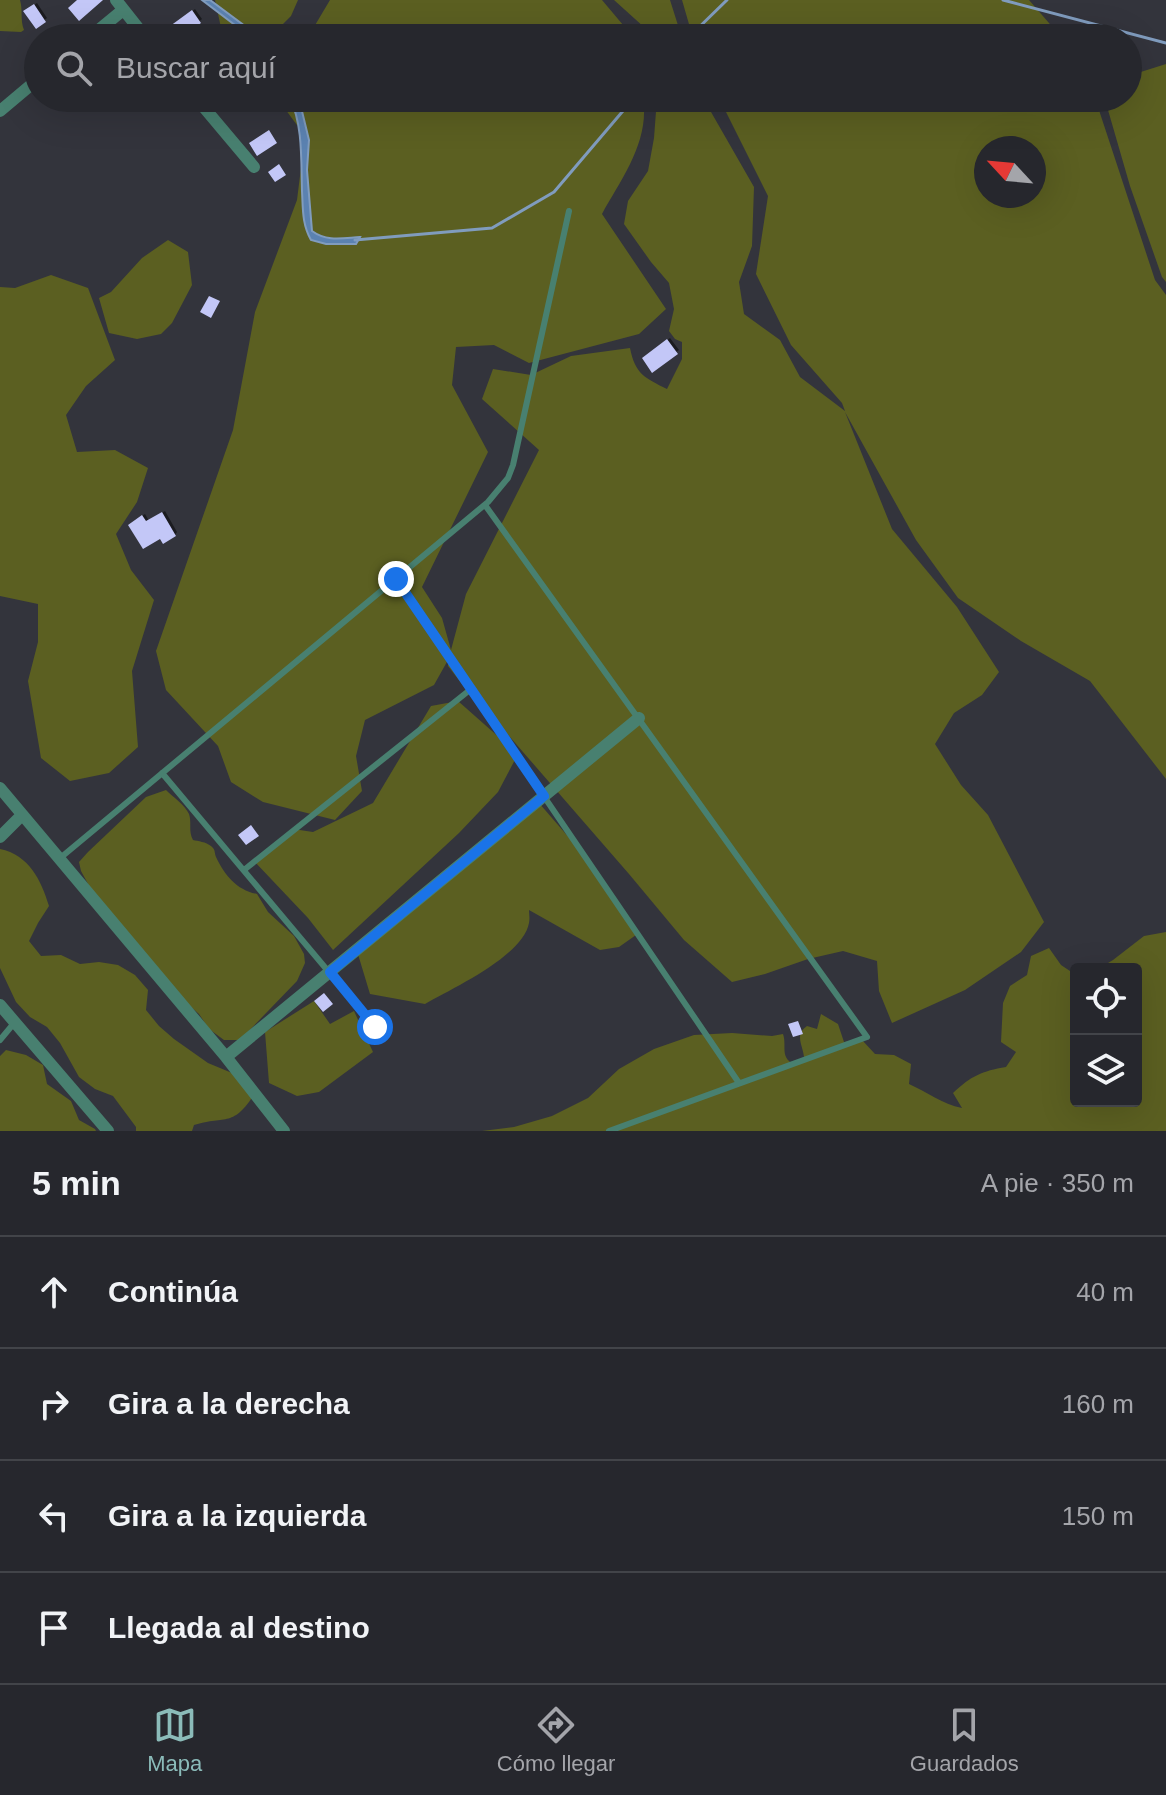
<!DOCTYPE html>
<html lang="es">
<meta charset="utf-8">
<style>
body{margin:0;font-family:Helvetica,sans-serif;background:#323339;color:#f1f3f6}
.controls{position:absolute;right:24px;bottom:24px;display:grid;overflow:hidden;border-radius:8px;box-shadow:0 8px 32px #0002}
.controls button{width:72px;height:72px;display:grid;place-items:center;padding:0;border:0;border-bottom:2px solid #424449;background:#26272d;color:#f1f3f6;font:40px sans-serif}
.compass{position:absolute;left:974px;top:136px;width:72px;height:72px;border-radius:50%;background:#26272d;box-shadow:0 8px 32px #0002;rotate:296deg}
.stop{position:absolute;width:24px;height:24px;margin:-18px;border:6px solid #1a73e8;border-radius:50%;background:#fff}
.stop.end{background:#1a73e8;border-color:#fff;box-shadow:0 2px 8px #0008}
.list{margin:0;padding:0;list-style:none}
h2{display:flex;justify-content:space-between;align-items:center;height:104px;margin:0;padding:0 32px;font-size:34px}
h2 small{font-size:26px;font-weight:400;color:#a4a5aa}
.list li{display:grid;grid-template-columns:52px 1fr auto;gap:24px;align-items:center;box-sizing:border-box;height:112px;padding:0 32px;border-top:2px solid #424449}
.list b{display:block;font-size:30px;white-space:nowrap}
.list em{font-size:26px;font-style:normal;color:#a4a5aa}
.icon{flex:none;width:44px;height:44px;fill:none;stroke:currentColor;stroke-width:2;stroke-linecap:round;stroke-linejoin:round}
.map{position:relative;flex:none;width:1166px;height:1131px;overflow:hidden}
.search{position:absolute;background:#26272d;box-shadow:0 8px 32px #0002;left:24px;right:24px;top:24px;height:88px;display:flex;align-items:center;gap:20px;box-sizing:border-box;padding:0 28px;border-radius:44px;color:#a4a5aa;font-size:30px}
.sheet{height:552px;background:#26272d}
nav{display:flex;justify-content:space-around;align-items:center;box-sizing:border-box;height:112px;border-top:2px solid #424449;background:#26272d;font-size:22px;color:#a4a5aa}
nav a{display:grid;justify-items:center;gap:4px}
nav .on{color:#8bbbb9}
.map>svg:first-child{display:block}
</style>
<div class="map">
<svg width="1166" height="1131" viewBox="0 0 1166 1131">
<rect width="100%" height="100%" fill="#33343c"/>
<path fill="#5b5f21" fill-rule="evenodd" d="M0 0H20C23 10 20 20 24 30L21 32 0 31Z
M215 0H298L291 16 269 38 223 37Z
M330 0H602L634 38H306L308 37Z
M614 0H670L682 38H647L645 28Z
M682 0H1029L1062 38H693Z
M1166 64V282L1162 277 1130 186 1108 110 1112 98H1128V76Z
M277 98H643C650 141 622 178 602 214L666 309 639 334 529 363 494 345 456 347 452 385 488 452 422 587 442 618 451 650 466 594 539 450 482 399 493 369 531 375 571 356 630 348C635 374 645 378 667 389L682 359V342L675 339 669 331 674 309 669 283 651 262 624 224 628 201 648 171 654 138 657 98H703L754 187 752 246 739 282 744 314 780 340 800 377 845 411 842 403 791 345 756 274 768 196 719 98H1095L1155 280 1166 295V779L1090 681 1021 641 958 598 916 540 845 412 892 529 957 607 999 672 982 695 954 713 935 744 961 785 988 815 1044 922 1021 952 965 990 892 1023 879 991 877 961 843 951 808 959 765 974 732 982 684 940 629 874 503 729 485 714 448 666V660L434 685 365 720 356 756 362 791 335 820 263 802 231 782 218 746 166 690 156 651 233 430 255 312 297 200 305 136ZM986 148H1034V196H986Z
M168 240 188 252 192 285 172 323 161 334 137 339 109 333 99 298 111 292 142 258Z
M51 275 88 288 115 360 86 386 66 415 77 452 115 450 148 468 137 502 116 534 131 570 154 600 132 671 138 747 109 773 70 781 41 758 28 681 38 642V604L0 596V287L15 288Z
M458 701 518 754 498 792 459 833 333 950 308 918 254 861 293 829 313 832 373 803 431 706Z
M166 790C173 797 185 805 189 814 192 823 188 831 193 840 198 841 206 842 211 846 216 850 214 852 216 857 225 876 237 890 257 894L268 912 294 936 304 954 305 963 297 981 240 1040H224L209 1029 199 1014 163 982 93 893 81 871 79 862 88 852 146 797Z
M539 803 578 848 636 935 619 947 600 950 529 910C529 914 530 918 529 923 523 956 453 988 425 1004L370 994 357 951Z
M0 849C29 855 41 880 49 906L38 923 29 941 41 956 61 955 80 964 99 962 118 965 135 975 148 990 146 1010 159 1026 174 1039 208 1063 244 1078 255 1093C233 1128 227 1115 194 1125L192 1131H136V1127L113 1096 95 1089 79 1077 60 1043 47 1027 30 1017 16 1002 0 968Z
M1166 932V1131H482L514 1127 552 1116 588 1098 619 1069 654 1049 694 1035 732 1033 772 1036 783 1034C787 1045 780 1056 792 1063L804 1057C803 1045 794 1035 807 1026L817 1029 821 1014 838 1024 844 1042 862 1040 875 1054 894 1055 911 1064 909 1084C927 1092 942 1104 962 1108L953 1093C971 1076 982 1071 1006 1067L1016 1052 1001 1042 1003 1003 1010 986 1027 975 1031 956 1049 948 1061 965 1076 975V1101H1136V969H1098L1113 960 1144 936Z
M314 1001 330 1024 354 1011 373 1052 319 1092 297 1096 269 1083 265 1032Z
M6 1050 26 1055 43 1065 47 1084 71 1101 79 1120 95 1129 96 1131H0V1056Z"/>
<path fill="#5b82b1" stroke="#809cbe" stroke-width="2" d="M202 0H210L261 38H252Z
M290 98H297L301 107 309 140 307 170 312 231C327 242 343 238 360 237L356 244H326L311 240C302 224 303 209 302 191 301 161 303 125 290 98Z"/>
<path fill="#0007" d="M37 3 47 18 36 26 28 9Z
M195 9 202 19 189 30 193 38H175L169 30Z
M121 25 124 29 122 32 113 38H106Z
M670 338 679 350 676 352 647 356Z
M165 511 177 532 175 535 132 523 145 514 149 521Z"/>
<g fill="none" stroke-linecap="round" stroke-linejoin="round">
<path stroke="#809cbe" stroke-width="3" d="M1003 0 1166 43
M688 38 727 0
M355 240 492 228 554 192 634 98"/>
</g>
<path fill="#c3c7f7" d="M77 0H103L79 21 68 8Z
M34 4 46 22 36 29 23 11Z
M192 10 201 23 181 38H173L166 29Z
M240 98H262L246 109Z
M269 130 277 143 257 156 249 143Z
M279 164 286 175 275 182 268 172Z
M209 296 220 301 211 318 200 312Z
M667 339 678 354 652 373 642 358Z
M162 512 176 536 163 544 160 539 143 549 128 525 142 515 146 521Z
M251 825 259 836 246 845 238 835Z
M324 993 333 1004 323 1012 314 1001Z
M798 1021 803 1034 793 1037 788 1024Z"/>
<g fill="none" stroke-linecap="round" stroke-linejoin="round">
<path stroke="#488070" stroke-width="6" d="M485 505 867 1037 609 1131
M396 579 739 1083
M162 773 375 1027
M59 859 488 502 508 478 513 465 569 211
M244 870 471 689
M0 1040 15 1022"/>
<path stroke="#488070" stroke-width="12" d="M116 0 146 38
M89 38 123 10
M196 98 254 167
M0 111 38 79
M0 788 226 1057 284 1131
M0 837 22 815
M0 1005 108 1131
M226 1057 639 718"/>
</g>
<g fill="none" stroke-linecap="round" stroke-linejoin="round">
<path stroke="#1a73e8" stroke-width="10" d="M375 1027 330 972 544 796 396 579"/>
</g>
</svg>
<div class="controls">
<button><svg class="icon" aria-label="locate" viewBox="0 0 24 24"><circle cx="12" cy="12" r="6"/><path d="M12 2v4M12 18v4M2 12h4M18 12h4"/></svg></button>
<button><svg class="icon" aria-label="layers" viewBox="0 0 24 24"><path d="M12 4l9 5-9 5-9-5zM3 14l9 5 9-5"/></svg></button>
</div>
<svg class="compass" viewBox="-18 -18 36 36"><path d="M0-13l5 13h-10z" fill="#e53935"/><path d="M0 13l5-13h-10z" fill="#a4a5aa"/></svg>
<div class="stop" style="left:375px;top:1027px"></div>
<div class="stop end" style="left:396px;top:579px"></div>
<div class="search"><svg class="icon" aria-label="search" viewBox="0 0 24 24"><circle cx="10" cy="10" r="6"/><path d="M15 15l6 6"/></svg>Buscar aquí</div>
</div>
<section class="sheet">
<h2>5 min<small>A pie · 350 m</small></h2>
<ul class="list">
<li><svg class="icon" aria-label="ahead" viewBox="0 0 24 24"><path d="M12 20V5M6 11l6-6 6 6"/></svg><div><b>Continúa</b></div><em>40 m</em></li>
<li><svg class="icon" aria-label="right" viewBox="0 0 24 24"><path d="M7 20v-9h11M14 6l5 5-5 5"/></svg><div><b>Gira a la derecha</b></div><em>160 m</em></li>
<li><svg class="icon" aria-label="left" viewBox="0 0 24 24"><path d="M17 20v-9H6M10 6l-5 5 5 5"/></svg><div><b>Gira a la izquierda</b></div><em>150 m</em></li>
<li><svg class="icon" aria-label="arrive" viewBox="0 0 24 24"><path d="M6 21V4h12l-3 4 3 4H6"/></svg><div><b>Llegada al destino</b></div></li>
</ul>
</section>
<nav>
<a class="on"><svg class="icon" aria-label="map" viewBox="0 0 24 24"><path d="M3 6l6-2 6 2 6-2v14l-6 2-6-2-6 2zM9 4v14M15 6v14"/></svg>Mapa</a>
<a><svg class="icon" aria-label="directions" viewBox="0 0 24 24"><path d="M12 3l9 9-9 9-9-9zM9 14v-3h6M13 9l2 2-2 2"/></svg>Cómo llegar</a>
<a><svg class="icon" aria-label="saved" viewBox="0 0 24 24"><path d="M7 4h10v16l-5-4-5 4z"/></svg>Guardados</a>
</nav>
